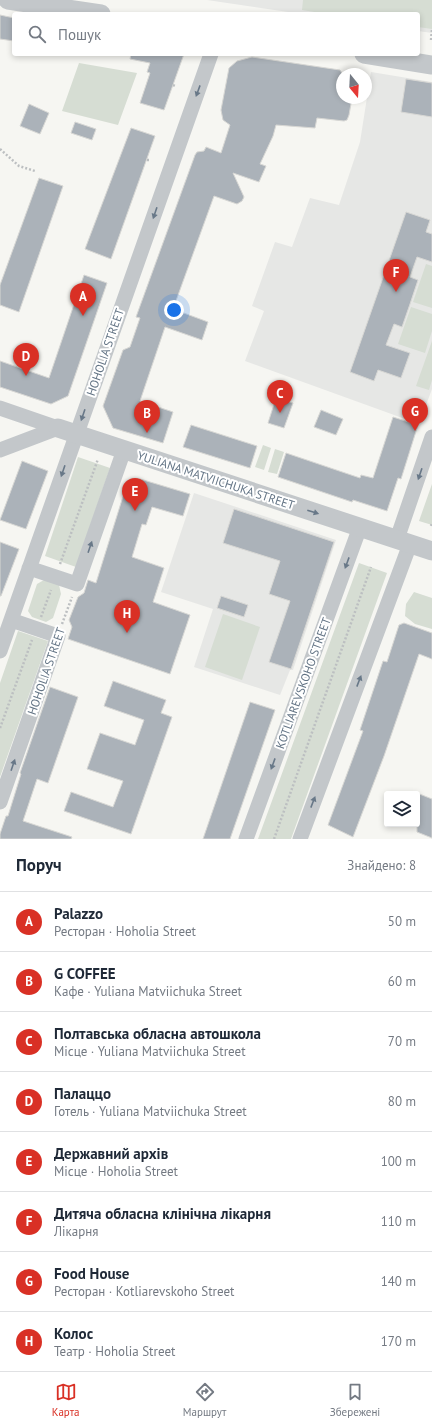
<!DOCTYPE html>
<html lang="uk">
<meta charset="utf-8">
<style>
body{margin:0;font-family:"PT Sans",sans-serif;background:#f2f2f3;color:#1f2937}
.controls{position:absolute;right:12px;bottom:12px;display:grid;overflow:hidden;border-radius:4px;box-shadow:0 2px 6px #0003}
.controls button{width:36px;height:36px;display:grid;place-items:center;padding:0;border:0;border-bottom:1px solid #e0e1e3;background:#fff;color:#1f2937;font:20px sans-serif}
.compass{position:absolute;left:336px;top:68px;width:36px;height:36px;border-radius:50%;background:#fff;box-shadow:0 2px 6px #0003;rotate:162deg}
.you{position:absolute;left:174px;top:310px;width:14px;height:14px;margin:-10px;border:3px solid #fff;border-radius:50%;background:#1a73e8;box-shadow:0 0 0 6px #1a73e833}
.badge{display:grid;place-items:center;width:26px;height:26px;border-radius:50%;background:#d93025;color:#fff;font-size:13px;font-weight:700}
.pin{position:absolute;translate:-50% -33px;filter:drop-shadow(0 1px 2px #0008)}
.pin::after{content:'';position:absolute;top:21px;width:14px;height:12px;background:inherit;clip-path:polygon(0 0,100% 0,50% 100%)}
.list{margin:0;padding:0;list-style:none}
h2{display:flex;justify-content:space-between;align-items:center;height:52px;margin:0;padding:0 16px;font-size:17px}
h2 small{font-size:13px;font-weight:400;color:#747a83}
.list li{display:grid;grid-template-columns:26px 1fr auto;gap:12px;align-items:center;box-sizing:border-box;height:60px;padding:0 16px;border-top:1px solid #e0e1e3}
.list b{display:block;font-size:15px;white-space:nowrap}
.list p{margin:0;font-size:13px;white-space:nowrap;color:#747a83}
.list em{font-size:13px;font-style:normal;color:#747a83}
.icon{flex:none;width:22px;height:22px;fill:none;stroke:currentColor;stroke-width:2;stroke-linecap:round;stroke-linejoin:round}
.map{position:relative;flex:none;width:432px;height:839px;overflow:hidden}
.search{position:absolute;background:#fff;box-shadow:0 2px 6px #0003;left:12px;right:12px;top:12px;height:44px;display:flex;align-items:center;gap:10px;box-sizing:border-box;padding:0 14px;border-radius:4px;color:#747a83;font-size:15px}
.sheet{height:532px;background:#fff}
nav{display:flex;justify-content:space-around;align-items:center;box-sizing:border-box;height:56px;border-top:1px solid #e0e1e3;background:#fff;font-size:11px;color:#747a83}
nav a{display:grid;justify-items:center;gap:2px}
nav .on{color:#d93025}
.map>svg:first-child{display:block}
</style>
<div class="map">
<svg width="432" height="839" viewBox="0 0 432 839">
<rect width="100%" height="100%" fill="#f6f6f2"/>
<path fill="#e6e7e5" d="M207 0H432V33L418 31V14H302Z
M371 72 432 82V389L419 424 245 361 264 311 252 306 275 242 292 247 310 198 339 205 360 142Z
M194 493 336 540 293 670H290L280 695 194 667 213 609 161 592Z"/>
<path fill="#d6ddd3" d="M303 0H432V29L418 27V14H327L302 10Z
M79 63 137 73 118 125 62 111Z
M426 264 432 266V308L413 302Z
M411 307 432 314V331L425 353 398 344Z
M432 341V380L429 390 416 386Z
M263 445 271 448 264 470 255 467Z
M275 449 284 452 277 474 268 472Z
M78 457 110 468 76 567 45 556Z
M432 484V525L419 521Z
M359 563 387 573 291 839H258Z
M44 580 59 585 61 594 53 618 46 622 32 617 28 611 37 584Z
M414 592 432 598V629L415 624 405 616 406 604Z
M223 614 260 627 242 680 205 667Z
M18 631 48 641 0 777V683Z"/>
<path fill="#abb2b9" stroke="#d7d7d4" d="M0 15 14 18V41L0 39Z
M131 54H184L164 110 140 103 150 73 147 72 150 63 130 59Z
M252 57 340 70 342 73V98H352L349 115 347 120 344 121 317 118 315 128 276 125 273 136 260 164 266 166 259 182 233 173 244 197 242 201 237 204 214 196 173 309 208 322 202 340 165 327 140 401 173 412 163 443 113 428 103 406 123 350 130 347 140 318 136 317 195 155 197 152 204 151 206 147 221 153 230 125 223 120 221 110 229 68 237 61Z
M406 79 432 83V117L401 112Z
M29 104 49 113 40 134 20 126Z
M75 122 96 129 92 140 71 133Z
M131 128 155 136 111 259 85 249Z
M39 178 63 186 19 312 0 305V285Z
M406 212 430 220 426 232 432 234V262L417 257 410 277 418 280 410 304 402 327 394 324 386 345 410 353 401 378 378 370 374 381 350 372Z
M84 275 107 283 68 396 51 404 0 387V361L49 378Z
M276 398 293 403 284 428 268 423Z
M321 410 343 419 336 435 314 427Z
M393 417 418 425 401 479 398 478 387 511 353 500 352 502 278 477 286 453 360 478 361 475 373 478Z
M191 425 257 446 250 468 183 447Z
M22 461 48 471 26 529 0 520Z
M140 479 190 494 183 516 152 507 146 525 142 524 132 557 164 568 153 602 190 615 170 674 68 639 72 627 69 620 78 597 84 593 88 580 96 583 125 490 132 482Z
M234 509 334 542 291 669 269 662 290 601 269 594 280 561 223 543Z
M0 542 19 549 1 596H0Z
M221 596 248 605 244 617 217 608Z
M404 623 432 633V659L419 654 384 756 353 837 328 825 363 731 360 730 383 661 387 662 399 625Z
M113 681 166 700 161 713 172 717 131 834 64 811 71 792 113 807 123 781 87 769 100 733 135 745 144 720 104 706Z
M50 687 78 697 48 783 37 779 23 821 72 837 71 839H0V834L6 816H8L21 774 20 773Z
M250 702 275 710 230 839H203Z
M417 793 432 799V838L417 832Z"/>
<g fill="none" stroke-linecap="round" stroke-linejoin="round">
<path stroke="#bcbfc1" stroke-width="2.5" stroke-dasharray="2 2" stroke-linecap="butt" d="M431 40 432 29
M173 85 175 86
M0 149 19 166 35 171
M147 160H150
M431 526 432 523
M60 564 98 459
M41 617 51 590
M62 624 72 597
M0 728 32 640
M274 839 371 567"/>
<path stroke="#c3c7ca" stroke-width="15" d="M0 408 58 428
M0 450 58 428
M397 539 432 437
M29 568 77 584 124 450
M0 651 211 54
M0 802 58 636 11 620
M246 839 360 527
M300 839 410 544"/>
<path stroke="#c3c7ca" stroke-width="19" d="M8 0 101 14
M364 54 432 65
M58 428 432 551"/>
</g>
<defs><path id="oneway-solid" d="M-6-.8H1V-3.2L6.5 0L1 3.2V.8H-6Z"/></defs>
<g fill="#687888">
<use href="#oneway-solid" transform="translate(198 91) rotate(110)"/>
<use href="#oneway-solid" transform="translate(155 213) rotate(109)"/>
<use href="#oneway-solid" transform="translate(83 415) rotate(109)"/>
<use href="#oneway-solid" transform="translate(63 471) rotate(109)"/>
<use href="#oneway-solid" transform="translate(420 474) rotate(109)"/>
<use href="#oneway-solid" transform="translate(313 512) rotate(18)"/>
<use href="#oneway-solid" transform="translate(90 547) rotate(-71)"/>
<use href="#oneway-solid" transform="translate(347 563) rotate(110)"/>
<use href="#oneway-solid" transform="translate(359 681) rotate(-69)"/>
<use href="#oneway-solid" transform="translate(273 764) rotate(110)"/>
<use href="#oneway-solid" transform="translate(13 765) rotate(-71)"/>
<use href="#oneway-solid" transform="translate(313 802) rotate(-69)"/>
</g>
<g text-anchor="middle" dominant-baseline="central" stroke-width="4" stroke-linejoin="round" paint-order="stroke">
<g font-size="12" fill="#637485" stroke="#fff">
<text transform="translate(105 352) rotate(-71)">HOHOLIA STREET</text>
<text transform="translate(216 480) rotate(18)">YULIANA MATVIICHUKA STREET</text>
<text transform="translate(46 671) rotate(-71)">HOHOLIA STREET</text>
<text transform="translate(303 683) rotate(-70)">KOTLIAREVSKOHO STREET</text>
</g>
</g>
</svg>
<div class="controls">
<button><svg class="icon" aria-label="layers" viewBox="0 0 24 24"><path d="M12 4l9 5-9 5-9-5zM3 14l9 5 9-5"/></svg></button>
</div>
<svg class="compass" viewBox="-18 -18 36 36"><path d="M0-13l5 13h-10z" fill="#e53935"/><path d="M0 13l5-13h-10z" fill="#747a83"/></svg>
<div class="you"></div>
<div class="pin badge" style="left:83px;top:316px">A</div>
<div class="pin badge" style="left:147px;top:433px">B</div>
<div class="pin badge" style="left:280px;top:413px">C</div>
<div class="pin badge" style="left:26px;top:376px">D</div>
<div class="pin badge" style="left:135px;top:511px">E</div>
<div class="pin badge" style="left:396px;top:292px">F</div>
<div class="pin badge" style="left:415px;top:431px">G</div>
<div class="pin badge" style="left:127px;top:633px">H</div>
<div class="search"><svg class="icon" aria-label="search" viewBox="0 0 24 24"><circle cx="10" cy="10" r="6"/><path d="M15 15l6 6"/></svg>Пошук</div>
</div>
<section class="sheet">
<h2>Поруч<small>Знайдено: 8</small></h2>
<ul class="list">
<li><span class="badge">A</span><div><b>Palazzo</b><p>Ресторан · Hoholia Street</p></div><em>50 m</em></li>
<li><span class="badge">B</span><div><b>G COFFEE</b><p>Кафе · Yuliana Matviichuka Street</p></div><em>60 m</em></li>
<li><span class="badge">C</span><div><b>Полтавська обласна автошкола</b><p>Місце · Yuliana Matviichuka Street</p></div><em>70 m</em></li>
<li><span class="badge">D</span><div><b>Палаццо</b><p>Готель · Yuliana Matviichuka Street</p></div><em>80 m</em></li>
<li><span class="badge">E</span><div><b>Державний архів</b><p>Місце · Hoholia Street</p></div><em>100 m</em></li>
<li><span class="badge">F</span><div><b>Дитяча обласна клінічна лікарня</b><p>Лікарня</p></div><em>110 m</em></li>
<li><span class="badge">G</span><div><b>Food House</b><p>Ресторан · Kotliarevskoho Street</p></div><em>140 m</em></li>
<li><span class="badge">H</span><div><b>Колос</b><p>Театр · Hoholia Street</p></div><em>170 m</em></li>
</ul>
</section>
<nav>
<a class="on"><svg class="icon" aria-label="map" viewBox="0 0 24 24"><path d="M3 6l6-2 6 2 6-2v14l-6 2-6-2-6 2zM9 4v14M15 6v14"/></svg>Карта</a>
<a><svg class="icon" aria-label="directions" viewBox="0 0 24 24"><path d="M12 3l9 9-9 9-9-9zM9 14v-3h6M13 9l2 2-2 2"/></svg>Маршрут</a>
<a><svg class="icon" aria-label="saved" viewBox="0 0 24 24"><path d="M7 4h10v16l-5-4-5 4z"/></svg>Збережені</a>
</nav>
